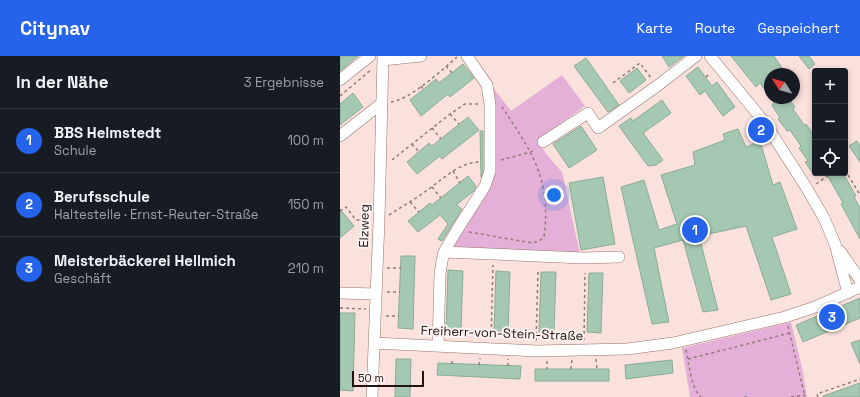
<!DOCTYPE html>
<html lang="de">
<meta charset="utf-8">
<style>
body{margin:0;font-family:"Space Grotesk",sans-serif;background:#20242c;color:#f1f3f6}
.controls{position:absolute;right:12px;top:12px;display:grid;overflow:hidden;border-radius:4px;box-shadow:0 2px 6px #0003}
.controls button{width:36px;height:36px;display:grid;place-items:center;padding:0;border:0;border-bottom:1px solid #363941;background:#171b24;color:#f1f3f6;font:20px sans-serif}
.compass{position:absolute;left:424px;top:12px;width:36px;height:36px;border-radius:50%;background:#171b24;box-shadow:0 2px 6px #0003;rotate:307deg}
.scale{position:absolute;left:12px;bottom:10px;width:72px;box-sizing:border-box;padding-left:4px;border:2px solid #221410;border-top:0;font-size:11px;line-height:14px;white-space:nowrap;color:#221410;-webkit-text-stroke:3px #fcf3f1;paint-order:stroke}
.you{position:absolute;left:214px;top:139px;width:14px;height:14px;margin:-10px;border:3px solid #fff;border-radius:50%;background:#1a73e8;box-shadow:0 0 0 6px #1a73e833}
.badge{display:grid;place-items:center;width:26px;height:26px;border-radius:50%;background:#2563eb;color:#fff;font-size:13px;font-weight:700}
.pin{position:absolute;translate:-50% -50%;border:2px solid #fff;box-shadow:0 1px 4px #0006}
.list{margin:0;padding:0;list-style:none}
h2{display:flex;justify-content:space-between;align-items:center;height:52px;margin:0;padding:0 16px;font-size:17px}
h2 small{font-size:13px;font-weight:400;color:#9ea1a6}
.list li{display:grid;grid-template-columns:26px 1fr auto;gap:12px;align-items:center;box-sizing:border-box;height:64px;padding:0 16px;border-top:1px solid #363941}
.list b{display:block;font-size:15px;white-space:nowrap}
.list p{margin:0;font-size:13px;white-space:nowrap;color:#9ea1a6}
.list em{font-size:13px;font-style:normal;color:#9ea1a6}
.icon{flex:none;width:22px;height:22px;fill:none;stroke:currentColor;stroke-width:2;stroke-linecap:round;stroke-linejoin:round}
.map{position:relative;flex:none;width:520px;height:341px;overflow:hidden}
header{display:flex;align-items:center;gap:24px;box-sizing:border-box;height:56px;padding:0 20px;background:#2563eb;color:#fff}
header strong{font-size:19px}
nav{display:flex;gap:22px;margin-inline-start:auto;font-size:14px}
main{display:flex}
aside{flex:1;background:#171b24}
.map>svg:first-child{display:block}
</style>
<header>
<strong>Citynav</strong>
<nav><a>Karte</a><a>Route</a><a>Gespeichert</a></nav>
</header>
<main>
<aside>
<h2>In der Nähe<small>3 Ergebnisse</small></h2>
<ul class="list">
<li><span class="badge">1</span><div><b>BBS Helmstedt</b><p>Schule</p></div><em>100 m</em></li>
<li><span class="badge">2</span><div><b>Berufsschule</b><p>Haltestelle · Ernst-Reuter-Straße</p></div><em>150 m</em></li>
<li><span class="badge">3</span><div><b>Meisterbäckerei Hellmich</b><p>Geschäft</p></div><em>210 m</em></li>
</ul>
</aside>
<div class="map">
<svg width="520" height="341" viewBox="0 0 520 341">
<rect width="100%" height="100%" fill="#fbe1db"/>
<path fill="#e5b0d8" d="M222 19 245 50 197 84 207 99 222 116 240 198 109 193 148 128 152 30 171 55Z
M451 266 463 316 467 341H350L342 292Z"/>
<path fill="#a5c8b0" stroke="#8aac95" d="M0 0H18L0 15Z
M322 0H344L329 11Z
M391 0H434L442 12 433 18H430V41L420 27 416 31Z
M459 0H469L475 8 469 13Z
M246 2 279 49 268 56 234 10Z
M123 8 134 22 110 41 108 38 81 60 70 44 96 23 99 27Z
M358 11 372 30 377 26 395 51 383 60 365 35 360 39 346 20Z
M297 12 306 24 289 37 280 25Z
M13 37 23 51 0 69V48Z
M431 42H448L455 51 453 53 465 70 466 68 475 81V120L465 106 468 105 459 92 461 90 450 74 447 75 438 63 440 62 432 49 434 47Z
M322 44 331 57 303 77 323 104 316 109 308 110 279 70 291 62 293 65Z
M128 61 139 74 102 103 100 100 77 118 67 106 89 87 92 90Z
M241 70 257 94 229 112 213 88Z
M398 73 406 91 420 85 433 129 440 126 457 173 432 181 451 238 431 244 406 170 359 180 378 254 363 256 343 184 314 192 329 266 312 268 281 131 304 124 319 174 337 168 321 119 355 109 353 96 385 84 383 78Z
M140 75H143V114L141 121Z
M517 85 520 90V106L509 90Z
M486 117H503L516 140 514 141 520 152V183L501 148 503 147Z
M128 120 136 130 134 135 116 149 122 153 102 185 98 183 108 168 100 159 78 176 68 165 90 147 92 149Z
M263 121 275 188 241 194 229 127Z
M0 153 14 170 0 182Z
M61 200H75L73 273 58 272Z
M108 214 123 215 121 274H106Z
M156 215 170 216 168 276 154 275Z
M201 216H216L214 276H199Z
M249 217H263L261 277 247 276Z
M520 242V262L463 286 456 269Z
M0 257H15L13 335 0 334Z
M520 284V308L511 287Z
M56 303H71L70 341H55Z
M332 304 333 317 286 323 285 309Z
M98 307 181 310 180 323 97 319Z
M195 313H269V325H195Z
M520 327V341H483V340Z"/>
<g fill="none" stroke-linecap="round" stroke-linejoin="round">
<g stroke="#987369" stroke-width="12">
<path id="minor" d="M370 0 425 67 466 131 484 162 495 188 508 237
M43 4 81 0
M0 24 30 0
M0 80 42 47
M203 86 248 57 258 72 317 30 356 0
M500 195 520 224
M104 196 243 202 279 201
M0 237 36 238
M34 287 196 295 287 293 333 287 445 261 475 251 520 231
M98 290 100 218 102 205 104 196 117 174 145 130 150 115V48L147 29 127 0
M32 341 39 165 43 0"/>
</g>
<path stroke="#907b76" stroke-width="1.5" stroke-dasharray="3 3" stroke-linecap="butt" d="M106 10 112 17
M366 21 370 17
M273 27 300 7 311 22
M81 30 83 33
M0 40 32 13
M51 46C71 43 102 14 117 1
M110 58 119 68
M92 72 101 83
M72 88 79 96
M52 104 110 58 125 48H139
M161 104 191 96 195 93
M505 114 520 139
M113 115 120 127
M476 128 492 117
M92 131 101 142
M70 146 79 156
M0 155 6 151 16 164H29
M49 159C61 151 74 144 86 135 102 124 119 106 140 106
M129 176 192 187 199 185 204 181C212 122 191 95 160 48
M47 212H61
M47 236H60
M0 252 26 253
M46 260H59
M448 270 465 341
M151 283 153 209
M244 284 245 217
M196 285 198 216
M346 294C349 307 351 333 361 341
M256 303 257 313
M348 303 450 277
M207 305V313
M112 308V302
M139 309 140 302
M168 310V303
M231 313 232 304
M404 341H409
M451 341 465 339
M478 341 477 338 520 323"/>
<use href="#minor" stroke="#fff" stroke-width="11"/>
</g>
<g text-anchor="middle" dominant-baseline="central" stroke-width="4" stroke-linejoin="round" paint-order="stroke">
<g font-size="13" fill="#221410" stroke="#fcf3f1">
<text transform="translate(24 170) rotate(-89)">Elzweg</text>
<text transform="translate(162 277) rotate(2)">Freiherr-von-Stein-Straße</text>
</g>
</g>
</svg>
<div class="controls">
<button>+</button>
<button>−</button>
<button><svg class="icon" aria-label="locate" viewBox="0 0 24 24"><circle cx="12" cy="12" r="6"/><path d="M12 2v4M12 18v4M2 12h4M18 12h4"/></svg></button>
</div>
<svg class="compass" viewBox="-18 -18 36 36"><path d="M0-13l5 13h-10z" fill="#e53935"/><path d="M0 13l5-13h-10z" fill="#9ea1a6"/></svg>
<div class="scale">50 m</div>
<div class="you"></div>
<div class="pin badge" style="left:355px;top:174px">1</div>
<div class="pin badge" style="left:421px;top:74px">2</div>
<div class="pin badge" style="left:492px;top:261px">3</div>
</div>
</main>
